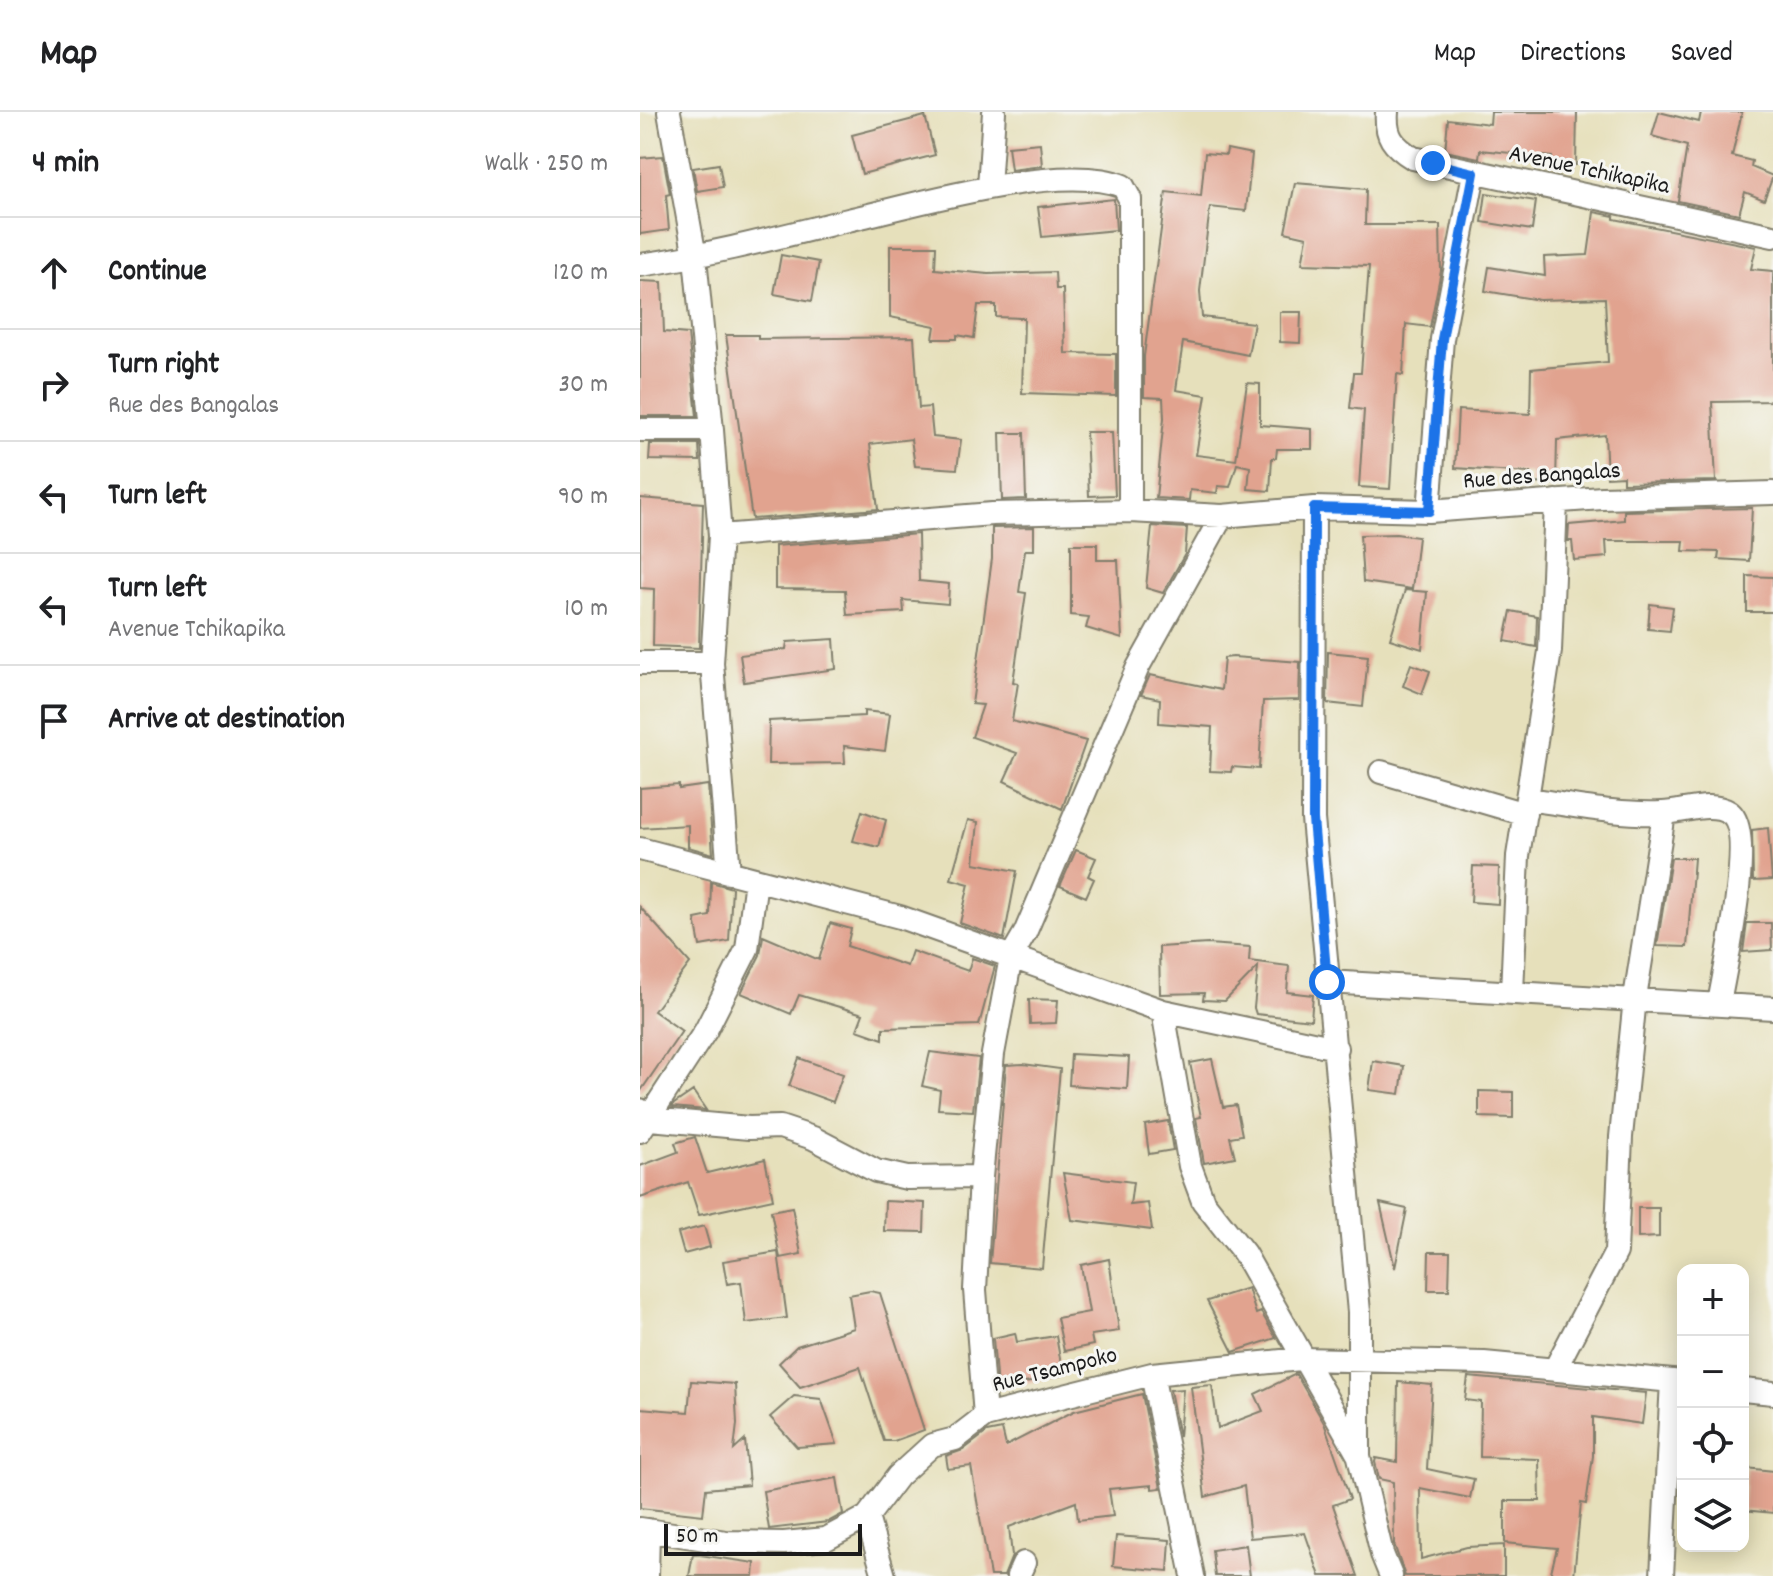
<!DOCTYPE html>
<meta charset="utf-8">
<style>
body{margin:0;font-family:Dekko,sans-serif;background:#f2f2f2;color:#202124}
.controls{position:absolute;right:24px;bottom:24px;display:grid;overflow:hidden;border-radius:16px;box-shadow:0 4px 20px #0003}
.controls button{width:72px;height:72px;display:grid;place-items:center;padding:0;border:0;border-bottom:2px solid #e0e0e0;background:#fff;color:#202124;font:40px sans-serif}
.scale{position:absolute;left:24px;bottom:20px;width:198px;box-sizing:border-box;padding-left:8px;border:4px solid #1c1c1c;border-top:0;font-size:22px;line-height:28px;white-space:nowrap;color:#1c1c1c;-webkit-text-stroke:6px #f6f6f2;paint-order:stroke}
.stop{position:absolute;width:24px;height:24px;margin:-18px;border:6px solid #1a73e8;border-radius:50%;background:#fff}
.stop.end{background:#1a73e8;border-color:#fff;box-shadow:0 2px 8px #0008}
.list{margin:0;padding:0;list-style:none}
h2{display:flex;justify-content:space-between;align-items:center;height:104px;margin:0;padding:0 32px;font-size:34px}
h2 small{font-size:26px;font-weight:400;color:#757577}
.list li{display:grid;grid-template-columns:52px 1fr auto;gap:24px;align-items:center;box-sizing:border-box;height:112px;padding:0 32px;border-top:2px solid #e0e0e0}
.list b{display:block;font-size:30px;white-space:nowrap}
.list p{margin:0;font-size:26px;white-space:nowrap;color:#757577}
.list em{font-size:26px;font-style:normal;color:#757577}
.icon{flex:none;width:44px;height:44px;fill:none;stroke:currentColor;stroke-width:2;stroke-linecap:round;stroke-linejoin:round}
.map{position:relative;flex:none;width:1133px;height:1464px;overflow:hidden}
header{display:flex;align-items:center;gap:48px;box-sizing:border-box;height:112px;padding:0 40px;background:#fff;border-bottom:2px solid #e0e0e0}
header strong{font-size:38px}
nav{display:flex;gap:44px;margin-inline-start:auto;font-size:28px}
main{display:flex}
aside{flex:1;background:#fff}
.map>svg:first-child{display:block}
</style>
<header>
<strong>Map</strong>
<nav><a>Map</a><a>Directions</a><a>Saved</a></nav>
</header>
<main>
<aside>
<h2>4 min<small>Walk · 250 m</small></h2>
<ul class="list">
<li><svg class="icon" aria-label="ahead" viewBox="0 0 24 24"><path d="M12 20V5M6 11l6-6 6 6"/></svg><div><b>Continue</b></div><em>120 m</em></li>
<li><svg class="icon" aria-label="right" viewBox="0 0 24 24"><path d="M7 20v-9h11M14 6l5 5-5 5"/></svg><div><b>Turn right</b><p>Rue des Bangalas</p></div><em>30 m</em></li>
<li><svg class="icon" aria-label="left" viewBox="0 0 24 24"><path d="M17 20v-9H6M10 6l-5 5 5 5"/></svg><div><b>Turn left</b></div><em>90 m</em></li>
<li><svg class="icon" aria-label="left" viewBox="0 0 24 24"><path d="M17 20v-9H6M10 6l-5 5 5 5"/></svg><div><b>Turn left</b><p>Avenue Tchikapika</p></div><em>10 m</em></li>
<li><svg class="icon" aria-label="arrive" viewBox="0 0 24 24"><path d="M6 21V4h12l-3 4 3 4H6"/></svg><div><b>Arrive at destination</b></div></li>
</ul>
</aside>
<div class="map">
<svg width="1133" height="1464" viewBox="0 0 1133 1464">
<rect width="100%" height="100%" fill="#f6f6f2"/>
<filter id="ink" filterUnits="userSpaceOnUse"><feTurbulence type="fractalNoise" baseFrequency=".0125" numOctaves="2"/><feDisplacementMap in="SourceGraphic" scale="16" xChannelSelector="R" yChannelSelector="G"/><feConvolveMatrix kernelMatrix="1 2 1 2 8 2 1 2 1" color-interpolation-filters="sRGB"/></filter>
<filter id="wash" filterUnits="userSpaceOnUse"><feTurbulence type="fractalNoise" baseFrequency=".006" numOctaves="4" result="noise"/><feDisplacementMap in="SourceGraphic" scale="32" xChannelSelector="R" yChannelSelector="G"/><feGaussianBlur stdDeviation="1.8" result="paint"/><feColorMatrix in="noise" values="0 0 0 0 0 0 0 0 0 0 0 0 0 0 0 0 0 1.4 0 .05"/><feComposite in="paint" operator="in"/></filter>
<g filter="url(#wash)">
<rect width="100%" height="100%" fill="#e6e0bb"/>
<g id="blocks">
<path fill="#e1a38f" d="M851 0H937L936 53 912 52V45L840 38 839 46 805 39 808 7 850 12Z
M1019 0 1059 10 1061 0H1102L1092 44 1112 49 1111 55 1133 64 1124 88 1105 80 1099 102 1038 89 1047 34 1012 24Z
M285 4 295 43 222 62 212 23Z
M400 31 402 54 371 58 368 34Z
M587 37 612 42 606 99 570 95 560 179 562 205 614 211 608 243 543 230 536 278 566 283 556 343 596 348 607 271 620 272V313L672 317V337H637L636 346H632L630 379 608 377 610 355 597 352 590 375 578 374 577 381 550 378 549 388 516 386 524 306 523 286 504 285V244L526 80 561 84 565 41 586 43Z
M23 44 30 82 26 83 29 118 0 122V46Z
M79 52 83 75 57 79 53 56Z
M655 71 726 77 725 113H800L801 159 790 215 766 212 763 263 757 262 750 377 719 375 724 298 710 296 714 261H721L729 154 662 152 667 125 645 120Z
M846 81 896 89 892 118 842 110Z
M474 87 476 118 402 125 398 95Z
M954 100 974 104V107L1116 135 1111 157 1133 159V289L1072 290 1076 369 983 371V364L967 365 965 323 917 328 916 372 890 371V361L815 356 818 298 890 302 891 257 968 250 965 186 900 188 845 179 849 155 905 164 904 145 948 143Z
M250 134H296L295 157 348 162 415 160 416 177H423L425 241 476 242V284L382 281 384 206 356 205V193H338L334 226 317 223V227H293L295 214 250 205Z
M141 143 179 150 172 189 134 182Z
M0 169 22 170 24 220 48 222 57 304H0Z
M640 200H661L660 231 640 230Z
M86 223H118V227L274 225 279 296 290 295 293 325 321 328 317 357 275 354 271 327 230 332 238 397 112 407Z
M446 320H472L475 383 449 384Z
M360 321H384L386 387 362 388Z
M10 332H59L60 349 9 348Z
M0 386 63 391 59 536 13 534 14 477 0 476Z
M1112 396 1109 449 1078 447 1079 440 1043 439 1044 429H966L967 445 934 448 932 429H928L929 413 984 408V399Z
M512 414 547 416 545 442 523 481 506 476Z
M394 415V438H385L379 480 386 481 373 570 378 571 372 609 446 629 422 697 364 669 377 641 332 625 343 593 332 592 352 447V416Z
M278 422 279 469 309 472 308 492 263 488 264 500 207 503 205 478 135 477V434Z
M756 422 778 425 772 477 723 470 720 423Z
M431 432H457V448H478L482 527 446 516 449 505 431 503Z
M1107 464 1133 465V500H1107Z
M765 478 787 480 782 537 750 527Z
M1010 492 1033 495 1030 519 1008 517Z
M871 499 897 504 896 535 865 529Z
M194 527 196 557 104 570 100 543 146 537 147 530Z
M688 540 728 544 723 595 687 591Z
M593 545 660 550 659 588 623 589 619 657 592 655 591 660 570 659 572 615 519 611 520 587 501 583 510 563 581 578 584 546Z
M771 552 790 559 782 582 763 574Z
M224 599 250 602 245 639 204 634 205 651 128 652 129 609 224 604Z
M39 673V677L68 673 73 742 48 735V713L0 716V676Z
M222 699 246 708 239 735 213 729Z
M328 708 338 710 334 751 377 759 364 827 320 811 329 772 311 767Z
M1128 716 1132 768 1113 769 1112 718Z
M436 738 456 746 448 764 454 767 446 785 420 774Z
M1031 746H1054L1047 835 1017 834Z
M833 754 859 755 858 792 831 790Z
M71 770 92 776 89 829 60 834 55 807 70 804Z
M0 795 50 851 14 899 42 919 0 980Z
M190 811 211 817 207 834 267 854 272 839 328 859 332 846 355 854 339 913 243 916V927L217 918 223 902 159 883 151 902 101 881 120 843 123 824 179 848Z
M1107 811H1131L1132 838 1103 840Z
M568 832 610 835 609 849 649 854 647 880 673 883 671 908 616 902 614 896 618 855 585 889 563 888 564 881 520 882 519 835Z
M389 887 418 888 416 911 390 912Z
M290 940 339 946 333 999 298 997 300 978 282 974Z
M431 942 489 945 487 977 429 973Z
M159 946 203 962 193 990 149 974Z
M572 947 583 995 596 993 602 1023 590 1025 595 1045 564 1051 556 1006 561 1005 550 951Z
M733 949 764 954 760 982 729 978Z
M383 952 420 957 402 1156 350 1151 366 953Z
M53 979 66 998 32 995 34 992Z
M839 979 873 980V1006L839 1005Z
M528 1009 533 1038 509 1042 505 1013Z
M55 1025 67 1061 125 1047 133 1087 59 1103 48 1070 0 1086V1054L38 1040 35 1031Z
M423 1061 493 1070 490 1093 508 1091 512 1118 432 1108Z
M245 1089 285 1091 284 1120 244 1119Z
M740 1091 767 1097 755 1156Z
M152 1095 161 1142 140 1146 131 1099Z
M998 1096H1019V1125L998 1126Z
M64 1114 70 1135 44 1142 38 1121Z
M138 1140 147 1206 106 1211 101 1170 87 1172 83 1149Z
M789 1140H810L809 1178H788Z
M469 1147 479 1219 451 1223 453 1233 424 1239 417 1206 449 1200 441 1153Z
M608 1176 616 1202 621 1200 636 1226 593 1240 567 1189Z
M230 1179 240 1181 284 1318 254 1329H244L220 1255 160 1275 139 1251 157 1234 214 1216 209 1183Z
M375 1221 377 1230 416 1224 423 1263 357 1277 353 1226Z
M656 1262 684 1311 701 1359 710 1387 693 1393 718 1464H680L665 1421 610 1426 604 1374 565 1385 551 1275 572 1273 578 1316 623 1299 615 1282Z
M828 1265 1006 1281 1002 1312 953 1305V1344L946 1392 941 1391 934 1464H910L917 1436 865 1431V1389H900L899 1347 840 1345 841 1290 825 1288Z
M51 1269 95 1272 97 1312 94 1338 105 1328 109 1373 66 1377 63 1403 0 1396V1296L48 1300Z
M758 1270 792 1273 787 1357 834 1367 830 1386 780 1376 781 1447 827 1435 864 1433V1464H765L754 1432 753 1370 739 1367 735 1350 736 1346 757 1350Z
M543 1277 539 1325 530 1278Z
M502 1282 521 1376 512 1377V1373L469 1377 473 1404 438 1408 436 1390 369 1415 372 1444 364 1464H350L331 1354 308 1357 306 1344 323 1338 347 1320 362 1317 366 1334 434 1299Z
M154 1284 181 1287 197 1332 157 1335 130 1305Z
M1106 1356 1133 1359V1401L1103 1398Z
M197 1366 203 1402 188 1410 129 1417 123 1379Z
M476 1424 530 1428 528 1459 473 1454Z
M606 1433 610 1464H575L572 1438Z
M53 1442 115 1451 114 1464H49Z"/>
</g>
</g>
<g filter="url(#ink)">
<use href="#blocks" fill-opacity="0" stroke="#817e6c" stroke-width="2"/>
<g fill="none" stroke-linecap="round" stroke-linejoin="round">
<g stroke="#817e6c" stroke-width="26">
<path id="minor" d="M29 0 55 145 72 318 80 424 72 551 89 761
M747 0C745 24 753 34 773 46L1133 124
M349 75 354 0
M0 153C70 143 139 125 208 108 273 93 422 49 483 74L490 87V399
M0 318H72
M674 396 673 707 719 1200V1345L742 1442 751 1464
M789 399 802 227 834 61
M80 424 352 402 490 399 582 404 674 396 789 399 962 386 1133 381
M0 551H72
M741 660 885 702
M887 687C932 693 977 703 1022 701 1042 701 1070 688 1089 700 1117 718 1084 860 1079 892
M0 737 260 805 523 899 696 936
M687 870 1133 896
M872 880 878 744 910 539 916 389
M523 899 550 1054 563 1089 604 1141 719 1344
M0 998 10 1007 109 1016 140 1015 173 1026 236 1059 267 1066 341 1065
M0 1019 66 918 107 837 116 768
M915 1257 976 1140 981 1025 995 886 1024 702
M512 1262 553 1464
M1103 1278 1133 1281
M345 1304 335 1178 341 1065 353 942 371 845 385 821 498 555 582 404
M227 1405 244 1464
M0 1417 86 1430 144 1431 186 1427 227 1405 258 1364 292 1333 315 1327 345 1304 512 1262 661 1247 844 1251 1043 1270
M7 1464 8 1418
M378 1464 384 1451
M1022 1464 1032 1269"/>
</g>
<use href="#minor" stroke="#fff" stroke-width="22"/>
</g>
</g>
<g fill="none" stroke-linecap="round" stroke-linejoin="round" filter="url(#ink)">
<path stroke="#1a73e8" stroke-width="10" d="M687 870 673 707 674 396 789 399 802 227 834 61 793 51"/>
</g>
<g text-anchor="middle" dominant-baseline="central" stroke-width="6" stroke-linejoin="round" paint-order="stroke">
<g font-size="24" fill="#1c1c1c" stroke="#f6f6f2">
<text transform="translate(949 59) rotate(12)">Avenue Tchikapika</text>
<text transform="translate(902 365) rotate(-4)">Rue des Bangalas</text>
<text transform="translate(415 1259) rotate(-14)">Rue Tsampoko</text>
</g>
</g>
</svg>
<div class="controls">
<button>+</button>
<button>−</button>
<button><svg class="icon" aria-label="locate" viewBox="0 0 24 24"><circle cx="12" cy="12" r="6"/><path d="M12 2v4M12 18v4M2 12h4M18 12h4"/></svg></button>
<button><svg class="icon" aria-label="layers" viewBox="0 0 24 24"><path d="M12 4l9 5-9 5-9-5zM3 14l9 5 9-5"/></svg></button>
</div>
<div class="scale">50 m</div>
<div class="stop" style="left:687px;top:870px"></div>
<div class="stop end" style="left:793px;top:51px"></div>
</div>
</main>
